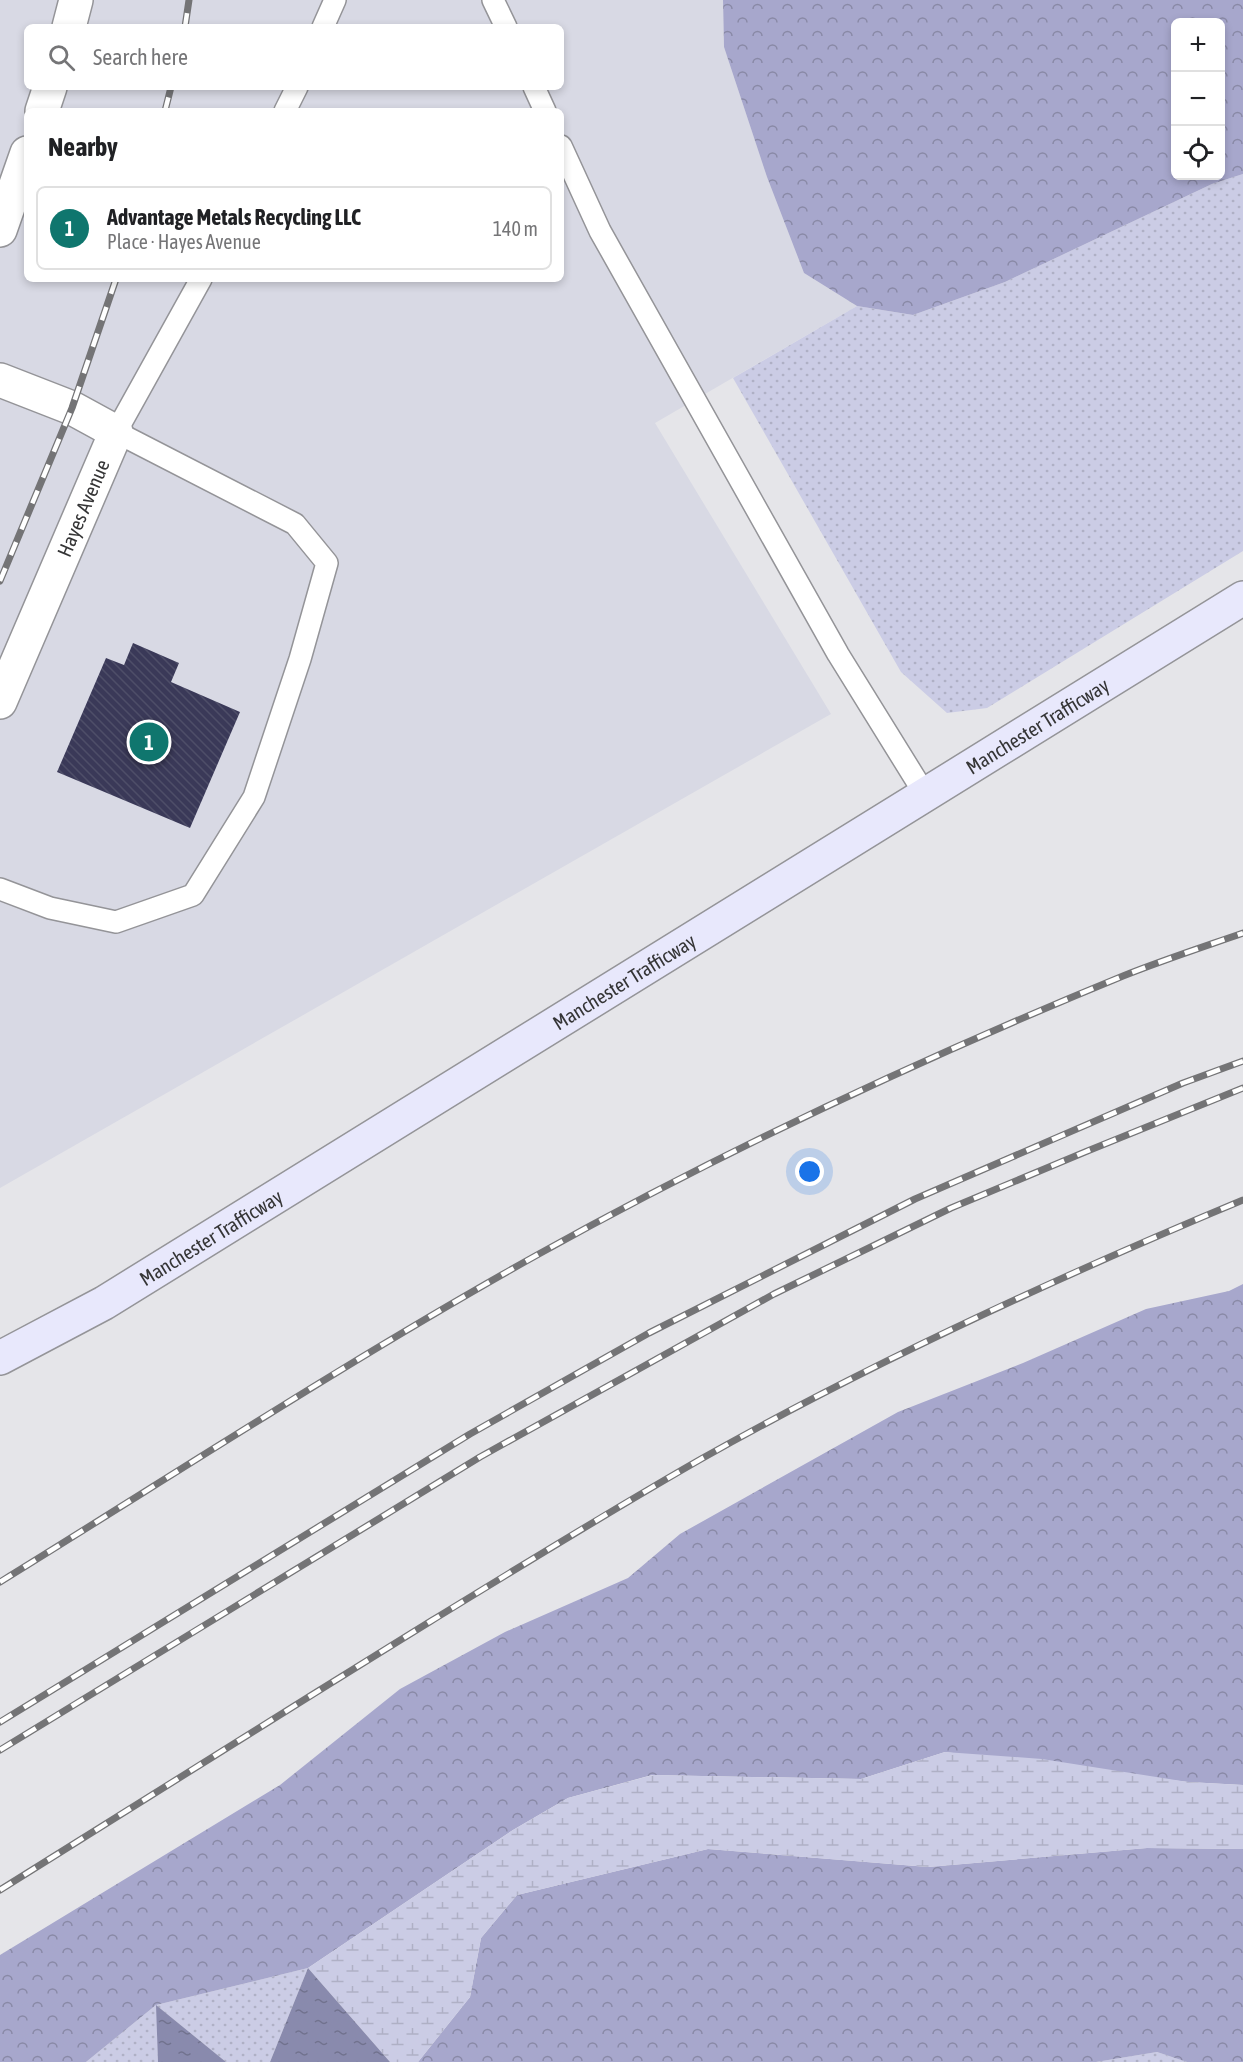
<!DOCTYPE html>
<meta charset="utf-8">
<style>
body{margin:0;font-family:"Asap Condensed",sans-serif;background:#f2f2f2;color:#202124}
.controls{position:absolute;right:18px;top:18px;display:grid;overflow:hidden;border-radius:9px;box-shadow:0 3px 9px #0003}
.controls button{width:54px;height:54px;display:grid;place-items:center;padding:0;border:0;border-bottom:2px solid #e0e0e0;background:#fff;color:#202124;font:30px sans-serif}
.you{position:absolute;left:810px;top:1172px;width:21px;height:21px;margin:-15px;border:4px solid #fff;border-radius:50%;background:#1a73e8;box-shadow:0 0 0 9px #1a73e833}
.badge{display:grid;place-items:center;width:39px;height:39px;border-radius:50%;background:#0f766e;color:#fff;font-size:20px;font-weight:700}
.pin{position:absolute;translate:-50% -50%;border:3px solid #fff;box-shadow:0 2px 6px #0006}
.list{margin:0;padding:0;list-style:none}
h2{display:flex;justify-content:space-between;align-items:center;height:78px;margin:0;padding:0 24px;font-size:26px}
h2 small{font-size:20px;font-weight:400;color:#757577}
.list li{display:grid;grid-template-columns:39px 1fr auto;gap:18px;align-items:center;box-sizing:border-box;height:84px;margin:0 12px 12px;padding:0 12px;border:2px solid #e0e0e0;border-radius:9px}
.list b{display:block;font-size:22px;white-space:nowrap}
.list p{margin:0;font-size:20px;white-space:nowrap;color:#757577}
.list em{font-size:20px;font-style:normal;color:#757577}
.icon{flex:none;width:33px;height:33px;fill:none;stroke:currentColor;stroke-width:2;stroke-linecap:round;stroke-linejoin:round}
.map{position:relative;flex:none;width:1243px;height:2062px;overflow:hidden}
.search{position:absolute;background:#fff;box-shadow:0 3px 9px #0003;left:24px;top:24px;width:540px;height:66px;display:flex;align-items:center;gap:15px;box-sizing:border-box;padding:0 21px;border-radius:9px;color:#757577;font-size:22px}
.panel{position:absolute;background:#fff;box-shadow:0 3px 9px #0003;left:24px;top:108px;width:540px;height:174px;border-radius:9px}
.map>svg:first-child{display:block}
</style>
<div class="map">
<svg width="1243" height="2062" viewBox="0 0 1243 2062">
<defs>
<pattern id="green-dots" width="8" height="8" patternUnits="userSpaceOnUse" patternTransform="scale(1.5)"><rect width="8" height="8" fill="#cbcce5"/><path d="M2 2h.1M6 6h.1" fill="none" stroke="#afb0c5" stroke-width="1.8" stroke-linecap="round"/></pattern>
<pattern id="forest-crowns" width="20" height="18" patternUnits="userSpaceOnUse" patternTransform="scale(1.5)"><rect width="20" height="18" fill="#a7a7cc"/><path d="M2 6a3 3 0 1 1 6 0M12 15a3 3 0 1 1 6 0" fill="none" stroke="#8989a6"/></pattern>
<pattern id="wetland-marsh" width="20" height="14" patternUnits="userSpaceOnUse" patternTransform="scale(1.5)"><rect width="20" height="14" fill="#cbcce5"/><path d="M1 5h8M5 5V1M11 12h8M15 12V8" fill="none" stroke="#afb0c5"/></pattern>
<pattern id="water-ripples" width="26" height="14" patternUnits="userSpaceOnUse" patternTransform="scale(1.5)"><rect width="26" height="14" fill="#898aad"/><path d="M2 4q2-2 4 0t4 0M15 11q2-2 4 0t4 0" fill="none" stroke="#71728e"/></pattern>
<pattern id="building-back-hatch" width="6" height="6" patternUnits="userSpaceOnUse" patternTransform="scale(1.5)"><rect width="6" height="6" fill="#3a3958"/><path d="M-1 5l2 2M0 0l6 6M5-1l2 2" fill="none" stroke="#4e4e68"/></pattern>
</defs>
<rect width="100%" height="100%" fill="#e5e5e9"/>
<path fill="#d8d9e4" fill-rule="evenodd" d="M0 0H723L724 47 767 177 804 273 857 306 655 423 831 714 0 1188ZM27 27H561V87H27ZM27 111H561V279H27Z"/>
<path fill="url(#green-dots)" d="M1243 174V551L987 708 947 713 901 672 733 378 857 306 913 315 1005 282 1212 184Z
M308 1968 270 2062H226L157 2006 158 2062H86L156 2005Z
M1157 2052 1187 2062H1096Z"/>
<path fill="url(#forest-crowns)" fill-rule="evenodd" d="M723 0H1243V174L1212 184 1005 282 913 315 857 306 804 273 767 177 724 47ZM1176 22H1220V176H1176Z
M1243 1284V1785L1188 1782 945 1752 861 1779 652 1775 568 1798 513 1830 308 1968 156 2005 86 2062H0V1955L280 1785 400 1689 505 1632 628 1578 680 1534 898 1412 1023 1363 1146 1309 1229 1291Z
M1147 1848 1243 1849V2062H1187L1157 2052 1096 2062H418L470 1997 481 1938 517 1895 708 1849 928 1867Z"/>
<path fill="url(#wetland-marsh)" d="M945 1752 1042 1759 1188 1782 1243 1785V1849L1147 1848 928 1867 708 1849 517 1895 481 1938 470 1997 418 2062H390L308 1968 513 1830 568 1798 653 1775 861 1779Z"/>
<path fill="url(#water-ripples)" d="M308 1968 390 2062H270Z
M156 2005 226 2062H158Z"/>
<path fill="url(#building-back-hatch)" d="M133 643 179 663 171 682 240 712 190 828 57 772 106 658 124 665Z"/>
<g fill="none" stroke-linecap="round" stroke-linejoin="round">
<g stroke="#949498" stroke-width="24">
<path id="service" d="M493 0 506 27
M323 27 335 0
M534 87 545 111
M285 111 297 87
M561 146 600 231 838 654 926 796
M0 889 50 908 116 922 193 895 254 797 300 659 327 563 295 524 116 432 201 279"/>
</g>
<g stroke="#949498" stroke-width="36">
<path id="minor" d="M69 27 76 0
M42 111 50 87
M0 230 27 153
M0 380 72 408 116 432 0 702"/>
</g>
<g stroke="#949498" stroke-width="36">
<g id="secondary">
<path id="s1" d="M0 1358 104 1303 1243 598"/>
</g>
</g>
<use href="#service" stroke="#fff" stroke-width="21"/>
<use href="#minor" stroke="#fff" stroke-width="33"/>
<use href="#secondary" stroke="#e8e8fc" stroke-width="33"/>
<g stroke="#747476" stroke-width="7">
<path id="rail" d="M185 27 189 0
M165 111 171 87
M0 581 72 408 116 279
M0 1582C178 1472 354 1357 537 1255 726 1150 923 1058 1123 976 1163 960 1203 947 1243 933
M0 1722 470 1434 649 1333 915 1199 1183 1083 1243 1061
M0 1750 480 1457 774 1294 951 1208 1085 1152 1243 1088
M0 1890C144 1800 287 1710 431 1621 521 1566 610 1511 701 1459 875 1361 1058 1277 1243 1200"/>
</g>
<use href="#rail" stroke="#fff" stroke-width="4.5" stroke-dasharray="14" stroke-linecap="butt"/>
</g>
<g text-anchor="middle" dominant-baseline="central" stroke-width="6" stroke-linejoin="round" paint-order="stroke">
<g font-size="20" fill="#353536" stroke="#fff">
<text transform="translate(83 508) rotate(-67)">Hayes Avenue</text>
<text stroke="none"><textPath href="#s1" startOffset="1215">Manchester Trafficway</textPath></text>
<text stroke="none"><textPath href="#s1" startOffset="729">Manchester Trafficway</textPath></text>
<text stroke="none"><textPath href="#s1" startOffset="243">Manchester Trafficway</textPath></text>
</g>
</g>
</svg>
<div class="controls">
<button>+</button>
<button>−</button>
<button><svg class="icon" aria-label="locate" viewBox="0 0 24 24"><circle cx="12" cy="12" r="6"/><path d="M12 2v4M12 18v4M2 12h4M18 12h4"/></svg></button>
</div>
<div class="you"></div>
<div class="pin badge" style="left:149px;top:742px">1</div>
<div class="search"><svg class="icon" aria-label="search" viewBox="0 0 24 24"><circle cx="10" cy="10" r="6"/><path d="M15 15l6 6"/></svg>Search here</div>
<section class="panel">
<h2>Nearby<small></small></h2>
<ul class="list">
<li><span class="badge">1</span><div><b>Advantage Metals Recycling LLC</b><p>Place · Hayes Avenue</p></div><em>140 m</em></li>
</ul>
</section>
</div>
